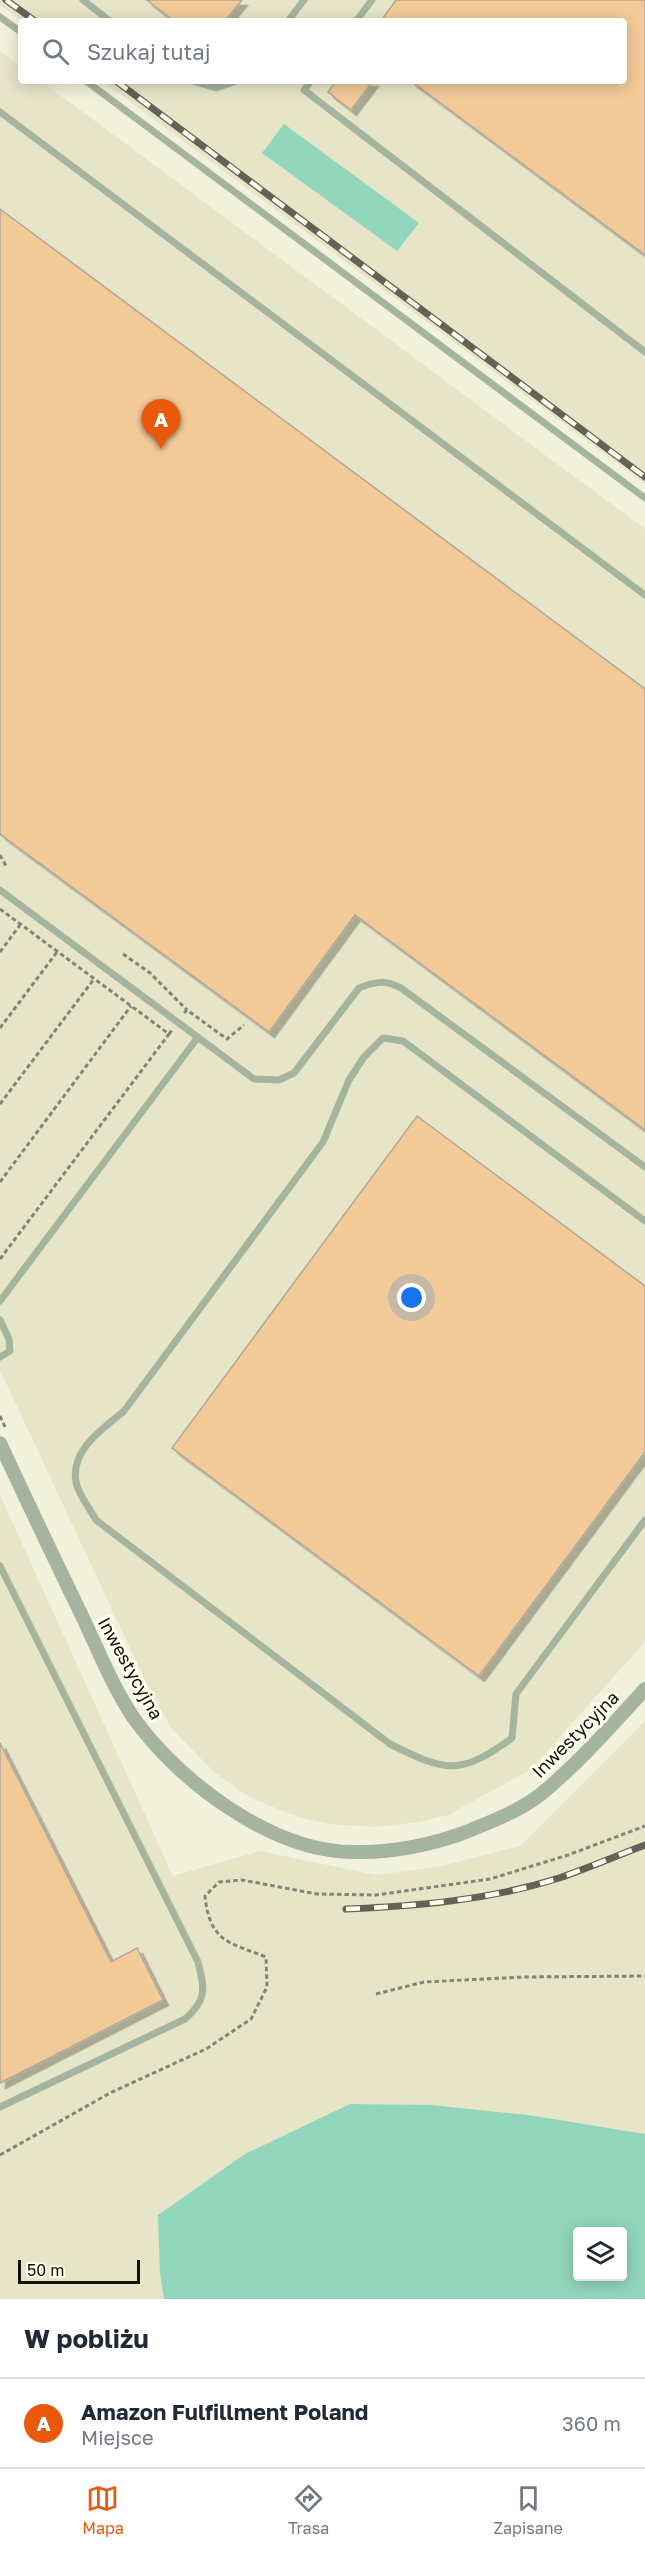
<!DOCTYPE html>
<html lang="pl">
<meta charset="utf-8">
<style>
body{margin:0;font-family:"Golos Text",sans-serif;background:#f6f6f7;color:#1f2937}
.controls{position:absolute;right:18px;bottom:18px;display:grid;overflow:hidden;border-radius:6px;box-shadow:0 3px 15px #0003}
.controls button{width:54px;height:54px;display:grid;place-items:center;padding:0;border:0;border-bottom:2px solid #e0e1e3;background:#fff;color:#1f2937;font:30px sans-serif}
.scale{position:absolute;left:18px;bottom:15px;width:122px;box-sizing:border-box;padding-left:6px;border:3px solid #101009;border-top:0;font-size:16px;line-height:21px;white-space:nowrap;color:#101009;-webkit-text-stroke:4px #fffeed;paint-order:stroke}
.you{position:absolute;left:412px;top:1298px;width:21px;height:21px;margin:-15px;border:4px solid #fff;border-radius:50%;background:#1a73e8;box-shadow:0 0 0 9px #1a73e833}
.badge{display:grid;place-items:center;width:39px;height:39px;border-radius:50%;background:#ea580c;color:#fff;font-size:20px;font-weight:700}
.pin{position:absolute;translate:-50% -50px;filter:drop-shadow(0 2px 3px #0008)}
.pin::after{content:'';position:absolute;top:32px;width:21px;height:18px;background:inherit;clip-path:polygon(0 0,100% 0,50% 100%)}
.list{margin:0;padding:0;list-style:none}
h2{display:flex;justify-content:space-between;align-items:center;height:78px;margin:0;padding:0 24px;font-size:26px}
h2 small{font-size:20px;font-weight:400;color:#747a83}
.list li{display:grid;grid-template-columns:39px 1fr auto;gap:18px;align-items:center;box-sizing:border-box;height:90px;padding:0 24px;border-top:2px solid #e0e1e3}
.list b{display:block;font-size:22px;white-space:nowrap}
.list p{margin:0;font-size:20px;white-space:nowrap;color:#747a83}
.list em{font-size:20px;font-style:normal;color:#747a83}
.icon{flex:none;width:33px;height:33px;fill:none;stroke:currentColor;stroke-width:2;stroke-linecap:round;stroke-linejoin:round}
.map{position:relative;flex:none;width:645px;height:2299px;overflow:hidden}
.search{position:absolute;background:#fff;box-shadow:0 3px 15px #0003;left:18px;right:18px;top:18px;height:66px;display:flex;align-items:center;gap:15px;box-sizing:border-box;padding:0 21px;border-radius:6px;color:#747a83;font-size:22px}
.sheet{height:168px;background:#fff}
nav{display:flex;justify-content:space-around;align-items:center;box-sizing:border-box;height:84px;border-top:2px solid #e0e1e3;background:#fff;font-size:16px;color:#747a83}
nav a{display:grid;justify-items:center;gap:3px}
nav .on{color:#ea580c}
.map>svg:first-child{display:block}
</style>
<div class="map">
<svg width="645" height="2299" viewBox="0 0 645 2299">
<defs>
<filter id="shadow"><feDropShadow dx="5.5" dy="5.5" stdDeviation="0" flood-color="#0004"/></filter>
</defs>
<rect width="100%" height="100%" fill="#f2f1db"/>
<path fill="#e7e5c8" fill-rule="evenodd" d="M0 0H645V484L102 81H624V21H22L0 5Z
M0 51 21 66V81H41L645 529V1642L530 1770 448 1815 419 1822 375 1827 330 1824 298 1817 251 1798 215 1773 172 1729 153 1697 0 1370Z
M0 1495 173 1876 260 1851 376 1875 437 1867 520 1846 645 1721V2299H0ZM578 2232H622V2276H578Z"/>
<path fill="#91d6bc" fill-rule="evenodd" d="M284 124 419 223 397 251 262 153Z
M350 2104 432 2105 528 2115 645 2134V2299H164L160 2274 158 2215 245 2154ZM578 2232H622V2276H578Z"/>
<path fill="#f2ca98" stroke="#b4a695" stroke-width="1.5" filter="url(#shadow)" d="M147 0H242L225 21H174Z
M396 0H645V255L411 81H624V21H381Z
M336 81H373L351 110 328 92Z
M0 209 645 689V1130L355 915 269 1032 0 834Z
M417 1116 645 1286V1452L479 1676 172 1448Z
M0 1743 111 1962 137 1948 163 2000 0 2083Z"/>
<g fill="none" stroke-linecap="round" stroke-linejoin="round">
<path stroke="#848475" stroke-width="3" stroke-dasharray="4.5 3" stroke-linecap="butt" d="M0 855 6 866
M0 909 169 1034 172 1030
M0 952 20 925
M123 954 150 973 187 1010
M184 1013 187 1010 227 1039 244 1025
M0 1028 57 952
M0 1104 94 979
M0 1182 131 1006
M0 1259 169 1034
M0 1416 6 1429
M376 1994 424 1982 524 1977 645 1976
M0 2155 110 2093 206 2049 251 2019 267 1987 266 1957C228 1942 210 1942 205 1896L219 1882 242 1880 317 1894 376 1895 490 1879 568 1855 645 1826"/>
<path stroke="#a5b49e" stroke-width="7" d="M83 0 110 21
M0 17 21 32
M288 21 304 0
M356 21 372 0
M86 81 645 498
M192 81 216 88 236 81
M311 81 304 90 645 352
M0 112 645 595
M0 890 254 1079 279 1080 294 1073 359 988C376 981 385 980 401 988L645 1167
M645 1221 403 1041 383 1038 364 1057 349 1080 323 1142 124 1411C103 1429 70 1450 76 1482 78 1494 90 1509 96 1520L390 1744C446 1772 460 1776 512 1738L516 1694 645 1520
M0 1301 198 1037
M0 1320 9 1339 10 1351 0 1357
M0 1566 198 1962C205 1989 207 2000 185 2019L0 2107"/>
<path stroke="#a5b49e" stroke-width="14" d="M0 1443C27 1502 55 1560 83 1618 98 1650 113 1687 133 1717 178 1781 272 1852 354 1852 393 1853 436 1844 471 1830 495 1820 521 1810 541 1794 579 1763 612 1725 645 1689"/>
<g stroke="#626255" stroke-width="7">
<path id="rail" d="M6 0 35 21
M116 81 645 477
M346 1909C418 1906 490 1900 559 1878 588 1868 616 1856 645 1845"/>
</g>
<use href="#rail" stroke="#fffeed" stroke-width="4.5" stroke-dasharray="14" stroke-linecap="butt"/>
</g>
<g text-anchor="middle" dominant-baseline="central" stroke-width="6" stroke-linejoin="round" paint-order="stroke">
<g font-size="18" fill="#101009" stroke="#fffeed">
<text transform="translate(131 1668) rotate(61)">Inwestycyjna</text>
<text transform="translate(575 1734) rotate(-45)">Inwestycyjna</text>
</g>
</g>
</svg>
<div class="controls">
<button><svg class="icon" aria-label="layers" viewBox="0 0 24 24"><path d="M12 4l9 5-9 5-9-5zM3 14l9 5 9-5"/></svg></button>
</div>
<div class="scale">50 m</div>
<div class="you"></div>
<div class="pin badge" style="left:161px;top:449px">A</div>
<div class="search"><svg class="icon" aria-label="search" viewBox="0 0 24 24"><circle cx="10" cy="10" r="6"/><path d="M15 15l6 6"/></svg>Szukaj tutaj</div>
</div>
<section class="sheet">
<h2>W pobliżu<small></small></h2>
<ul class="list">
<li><span class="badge">A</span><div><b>Amazon Fulfillment Poland</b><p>Miejsce</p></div><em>360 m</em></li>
</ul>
</section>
<nav>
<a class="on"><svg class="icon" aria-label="map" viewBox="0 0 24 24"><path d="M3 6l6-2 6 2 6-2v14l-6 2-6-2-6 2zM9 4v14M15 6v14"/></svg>Mapa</a>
<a><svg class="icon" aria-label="directions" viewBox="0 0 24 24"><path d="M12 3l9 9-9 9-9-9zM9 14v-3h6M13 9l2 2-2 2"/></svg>Trasa</a>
<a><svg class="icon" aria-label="saved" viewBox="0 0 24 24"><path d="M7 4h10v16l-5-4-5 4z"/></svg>Zapisane</a>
</nav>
